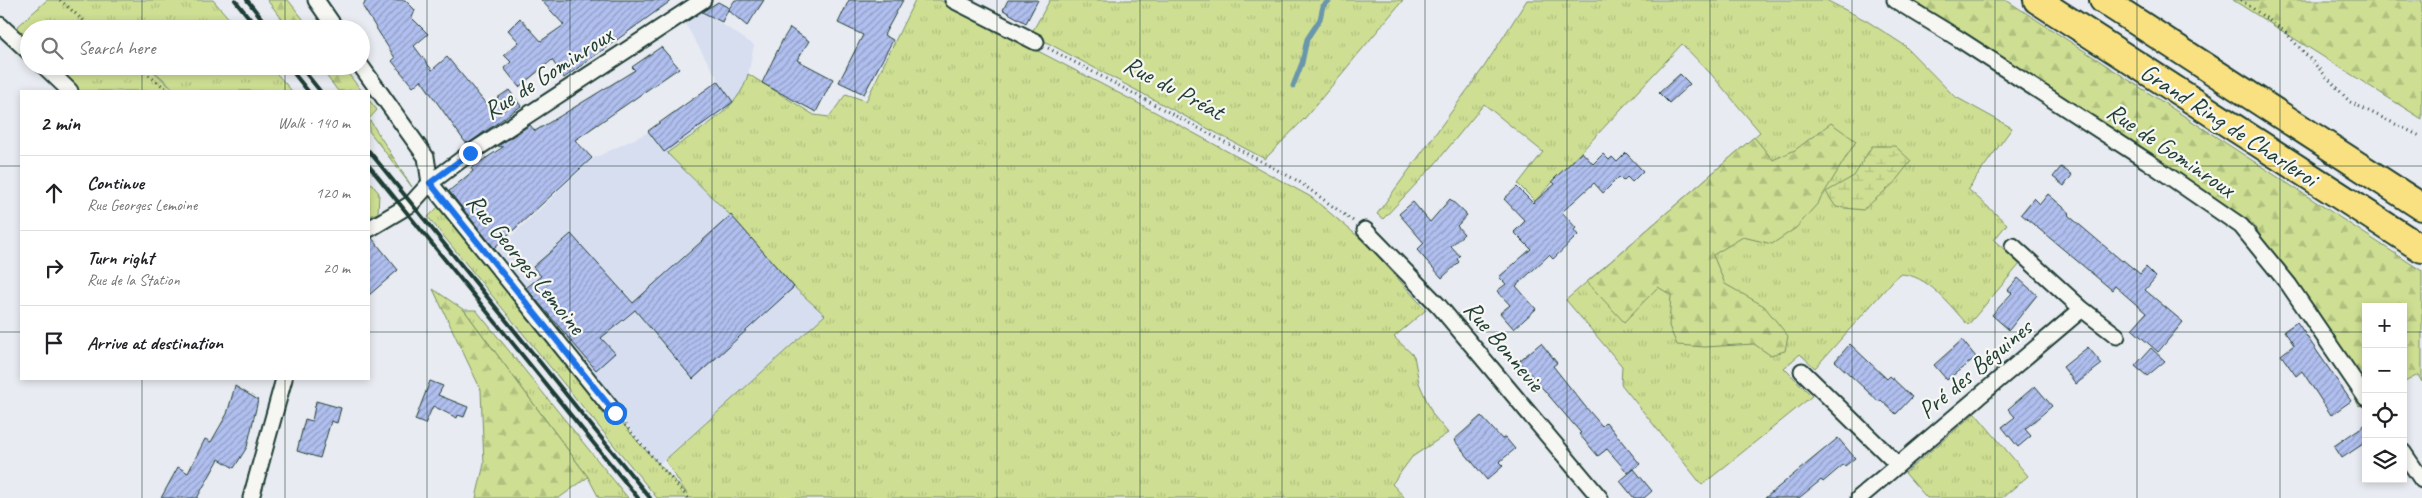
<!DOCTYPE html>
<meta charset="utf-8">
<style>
body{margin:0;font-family:Caveat,sans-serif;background:#f6f6f6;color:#202124}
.controls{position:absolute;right:15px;bottom:15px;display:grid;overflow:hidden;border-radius:0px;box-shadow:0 2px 8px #0003}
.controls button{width:45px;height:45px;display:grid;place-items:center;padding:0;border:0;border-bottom:1px solid #e0e0e0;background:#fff;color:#202124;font:25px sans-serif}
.stop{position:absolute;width:15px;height:15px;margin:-11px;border:4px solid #1a73e8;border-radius:50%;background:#fff}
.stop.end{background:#1a73e8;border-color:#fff;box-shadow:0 1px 5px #0008}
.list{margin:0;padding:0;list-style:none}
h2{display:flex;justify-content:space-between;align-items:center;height:65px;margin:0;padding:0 20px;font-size:21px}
h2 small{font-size:16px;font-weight:400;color:#757577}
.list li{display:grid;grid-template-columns:32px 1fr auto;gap:15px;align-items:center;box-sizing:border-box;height:75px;padding:0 20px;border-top:1px solid #e0e0e0}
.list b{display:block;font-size:19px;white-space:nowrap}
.list p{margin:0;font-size:16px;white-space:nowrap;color:#757577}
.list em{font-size:16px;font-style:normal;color:#757577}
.icon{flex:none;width:28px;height:28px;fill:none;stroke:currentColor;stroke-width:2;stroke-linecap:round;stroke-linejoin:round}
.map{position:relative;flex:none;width:2422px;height:498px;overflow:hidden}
.search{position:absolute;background:#fff;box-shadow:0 2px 8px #0003;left:20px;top:20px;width:350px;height:55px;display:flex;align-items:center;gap:12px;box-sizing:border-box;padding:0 18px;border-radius:28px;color:#757577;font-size:19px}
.panel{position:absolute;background:#fff;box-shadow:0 2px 8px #0003;left:20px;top:90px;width:350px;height:290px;border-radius:0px}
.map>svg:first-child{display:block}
</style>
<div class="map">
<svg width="2422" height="498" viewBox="0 0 2422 498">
<defs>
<pattern id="grass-tufts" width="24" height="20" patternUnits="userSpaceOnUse" patternTransform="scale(1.25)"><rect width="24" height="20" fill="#cedf93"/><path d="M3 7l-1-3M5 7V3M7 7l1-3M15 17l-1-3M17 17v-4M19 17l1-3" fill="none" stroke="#b0c07f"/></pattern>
<pattern id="forest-firs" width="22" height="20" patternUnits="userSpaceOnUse" patternTransform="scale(1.25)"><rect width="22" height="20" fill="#cedf93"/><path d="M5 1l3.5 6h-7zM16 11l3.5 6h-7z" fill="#b0c07f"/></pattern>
<pattern id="wetland-marsh" width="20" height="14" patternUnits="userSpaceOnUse" patternTransform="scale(1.25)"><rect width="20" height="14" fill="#cedf93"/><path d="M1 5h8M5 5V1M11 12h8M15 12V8" fill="none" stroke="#b0c07f"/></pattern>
<pattern id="building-hatch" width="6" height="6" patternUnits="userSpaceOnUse" patternTransform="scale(1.25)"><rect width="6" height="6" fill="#b0bfef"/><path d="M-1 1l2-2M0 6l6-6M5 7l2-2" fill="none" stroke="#8f9cc2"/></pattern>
</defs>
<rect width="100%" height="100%" fill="#e8ebf1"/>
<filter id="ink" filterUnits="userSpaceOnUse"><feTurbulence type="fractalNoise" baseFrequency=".02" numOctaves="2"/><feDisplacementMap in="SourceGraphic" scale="10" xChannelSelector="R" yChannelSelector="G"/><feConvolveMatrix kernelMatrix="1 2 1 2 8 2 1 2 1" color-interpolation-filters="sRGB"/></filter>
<g filter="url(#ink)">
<path fill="#d7def0" d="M694 6 754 45 746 86 735 103 667 153 728 213 795 288 826 315 658 465 494 253 592 159 651 131 719 81 680 15Z"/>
<path fill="url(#grass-tufts)" stroke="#768e64" d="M47 0H213L238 29H29V41L16 28Z
M915 0H940L1155 112 1311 197 1367 244 1426 310 1394 337 1414 356 1419 383 1433 415 1448 433 1412 457 1392 484 1405 498H657L428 217 439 206 505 278 638 442 687 494 665 460 825 315 795 288 728 213 667 153C695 132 741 109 748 74L814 115 829 117 846 94 866 101Z
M1050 0H1403L1305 118 1265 159 1031 34Z
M1527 0H1826L1867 21 1904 45 1954 96 2012 128 1968 189 2007 224 1994 240 2020 264 1968 325C1949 305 1928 274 1899 274L1815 368 1800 354 1784 368 1812 396 1702 485 1621 384 1622 366 1566 300 1760 132 1711 74 1682 44 1535 201 1518 184 1543 152 1484 104 1435 164 1383 219 1377 214 1484 67Z
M53 66H148L174 91H77Z
M149 66H270L292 91H176Z
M369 181 379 193 378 213 369 216Z
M464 310H476L628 498H599L588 477Z
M1975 413 2028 476 2002 498H1927L1905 473Z"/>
<path fill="url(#forest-firs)" stroke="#768e64" d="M267 0H288L311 29H290Z
M1912 0H2006L2422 271V382L2418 375 2403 383V307H2366V403L2359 406 2253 224 2151 164Z
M2233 0H2422V119Z
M319 66H342L362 91H338Z
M369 100 377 110 369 119 412 187 369 131Z
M1831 123 1856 141 1818 203 1796 228 1772 244 1743 237 1713 255 1725 284 1764 306 1788 336 1785 351 1770 355 1754 344 1705 347 1677 345 1669 326 1671 295 1658 287 1624 322 1587 282 1754 137 1773 160 1795 150Z
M433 289 464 310 588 477 559 498H476L484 464 481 390Z"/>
<path fill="url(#wetland-marsh)" stroke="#768e64" d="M1872 146H1895L1911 161 1893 184 1863 210 1836 207 1826 192 1854 176Z"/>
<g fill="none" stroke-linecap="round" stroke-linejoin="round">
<path stroke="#6b96ac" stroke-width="5" d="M1293 86 1302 63 1307 39 1320 19 1323 6 1330 0"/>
</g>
<path fill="url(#building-hatch)" stroke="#1f3d34" d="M366 0H405L415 10 412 18 428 34 414 46 432 70 447 57 487 105 509 90 521 106 469 143 465 142 421 80 413 87 392 61 395 58 363 7Z
M541 0H672L564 78 552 60 519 87 504 68 511 62 504 55 519 42 508 30 520 18 541 41 564 25Z
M735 0H764L747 26 728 10Z
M849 0H903L884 35 893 40 864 94 839 82 863 35 838 23Z
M1008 0H1038L1026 23 1003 10Z
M718 2 729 8 722 22 702 12Z
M790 28 809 41 797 60 833 79 816 112 762 83 782 41Z
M661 47 679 68 575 140 592 158 494 248 449 191 473 171 471 168 503 147 498 146 530 125 535 131 557 118 635 70 632 67Z
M1680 74 1690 84 1669 103 1659 93Z
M718 81 733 102 664 152 648 131Z
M1582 152 1593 164 1603 154 1609 160 1612 157 1617 162 1626 153 1643 171 1632 182 1627 177 1623 181 1619 177 1603 193 1594 183 1562 212 1576 228 1574 230 1578 235 1553 259 1549 255 1516 286 1536 309 1514 329 1500 313 1510 305 1497 291 1506 284 1499 277 1531 249 1514 232 1525 221 1504 199 1517 187 1533 203 1555 184 1552 181Z
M2061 167 2072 175 2064 186 2053 177Z
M2048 194 2070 213 2068 215 2122 261 2123 260 2140 274 2146 267 2156 277 2145 290 2183 322 2158 352 2132 329 2146 313 2115 286 2112 290 2021 214 2034 198 2040 204Z
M1450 199 1467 215 1457 226 1464 234 1451 246 1460 256 1457 259 1459 262 1442 278 1417 250 1424 243 1399 214 1413 202 1430 222Z
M731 215 794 287 693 379 635 310 601 338 615 353 596 370 526 288 541 276 533 267 571 234 633 303Z
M369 238H372L398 270 369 295Z
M2018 278 2037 295 2009 330 1992 315 2012 293 2008 290Z
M2297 322 2351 401 2331 415 2302 371 2296 376 2281 355 2294 345 2284 331Z
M1962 340 1976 357 1947 380 1934 365Z
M1541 343 1557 363 1553 366 1584 405 1602 426 1606 422 1640 464 1628 473 1607 449 1598 456 1579 434 1581 433 1519 361Z
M1850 344 1887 379 1890 376 1912 397 1896 414 1881 400 1879 402 1835 361Z
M2088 347 2102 364 2076 384 2063 367Z
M2151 348 2165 361 2147 376 2135 366Z
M430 381 443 386 438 395 468 407 464 417 458 415 457 418 433 406 425 424 415 420Z
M235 386 258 400 247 447 234 468 219 459 197 498H161L178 467 188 473 205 439 211 442 227 414Z
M2035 386 2052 406 2025 429 2031 436 2018 447 2002 427 2015 417 2008 409Z
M316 401 341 408 337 423 331 421 320 458 297 451 305 419 312 421Z
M1481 416 1502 439 1505 437 1515 449 1499 462 1503 466 1487 480 1454 440Z
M2366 424V442L2342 458 2334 446Z
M1838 438 1855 458 1845 466 1843 465 1823 482 1821 480 1799 498H1765Z
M1634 469 1652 491 1644 498H1634L1620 481Z"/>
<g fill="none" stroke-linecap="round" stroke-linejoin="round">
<g stroke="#1f3d34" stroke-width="19">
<path id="street" d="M316 0 336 29
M953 0 1036 42
M1895 0 1959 39 2147 161 2241 226 2289 285 2366 398
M0 25 29 52
M44 66 70 91
M361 66 426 157 430 183 615 413
M369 229 411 204 430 183 470 153 703 0
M1365 230 1439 306 1600 498
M2013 246 2082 309 2117 336
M1802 371 1898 465
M2403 452 2422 480
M251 498 284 379
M1859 498 2082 309"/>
</g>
<g stroke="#1f3d34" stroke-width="30">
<path id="highway" d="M2037 0 2422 249
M2103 0 2422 207"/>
</g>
<path stroke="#1f3d34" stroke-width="3" stroke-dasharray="1 4" stroke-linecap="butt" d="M60 0 93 29
M2241 0 2284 31 2350 102 2422 137
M1048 48 1298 181 1353 221
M137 66 169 91
M625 425 688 498"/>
<use href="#street" stroke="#f6f6f2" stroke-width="15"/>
<use href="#highway" stroke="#f9e181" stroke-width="26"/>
<path stroke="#1f3d34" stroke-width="4" d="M235 0 258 29
M247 0 270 29
M288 66 308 91
M300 66 320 91
M369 151 650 498
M369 166 638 498"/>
</g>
</g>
<g fill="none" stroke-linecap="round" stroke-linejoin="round" filter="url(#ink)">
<path stroke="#1a73e8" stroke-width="6" d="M470 153 430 183 615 413"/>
</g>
<path fill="none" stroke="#1f3d34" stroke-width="1" stroke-opacity="0.55" d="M142 0V29M285 0V29M427 0V498M570 0V498M712 0V498M855 0V498M997 0V498M1140 0V498M1282 0V498M1425 0V498M1567 0V498M1710 0V498M1852 0V498M1995 0V498M2137 0V498M2280 0V498M142 66V91M285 66V91M0 166H21M369 166H2422M0 332H21M369 332H2366M2403 332H2422M142 379V498M285 379V498"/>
<g text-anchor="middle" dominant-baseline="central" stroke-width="4.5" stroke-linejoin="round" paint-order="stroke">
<g font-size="25" fill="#1f3d34" stroke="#f6f6f2">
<text transform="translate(548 73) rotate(-33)">Rue de Gominroux</text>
<text transform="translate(1174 88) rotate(28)">Rue du Préat</text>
<text transform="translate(2229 125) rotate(33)">Grand Ring de Charleroi</text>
<text transform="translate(2171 150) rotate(34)">Rue de Gominroux</text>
<text transform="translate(526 264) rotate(51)">Rue Georges Lemoine</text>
<text transform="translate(1504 346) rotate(50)">Rue Bonnevie</text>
<text transform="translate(1975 369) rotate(-40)">Pré des Béguines</text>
</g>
</g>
</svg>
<div class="controls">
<button>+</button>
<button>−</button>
<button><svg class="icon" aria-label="locate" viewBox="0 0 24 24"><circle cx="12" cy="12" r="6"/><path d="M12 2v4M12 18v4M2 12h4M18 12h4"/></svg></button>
<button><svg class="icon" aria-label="layers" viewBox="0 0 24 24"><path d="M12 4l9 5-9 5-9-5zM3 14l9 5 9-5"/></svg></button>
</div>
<div class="stop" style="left:615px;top:413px"></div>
<div class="stop end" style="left:470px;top:153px"></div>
<div class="search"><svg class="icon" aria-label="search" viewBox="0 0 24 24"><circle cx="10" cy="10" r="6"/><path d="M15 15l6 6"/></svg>Search here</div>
<section class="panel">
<h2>2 min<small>Walk · 140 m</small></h2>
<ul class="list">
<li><svg class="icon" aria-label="ahead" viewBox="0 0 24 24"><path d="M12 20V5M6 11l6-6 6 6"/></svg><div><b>Continue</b><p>Rue Georges Lemoine</p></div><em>120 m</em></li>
<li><svg class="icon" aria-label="right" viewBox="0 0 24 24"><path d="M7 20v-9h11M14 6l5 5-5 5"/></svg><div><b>Turn right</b><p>Rue de la Station</p></div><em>20 m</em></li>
<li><svg class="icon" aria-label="arrive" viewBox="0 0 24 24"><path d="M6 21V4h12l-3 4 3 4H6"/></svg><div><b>Arrive at destination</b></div></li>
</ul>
</section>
</div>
